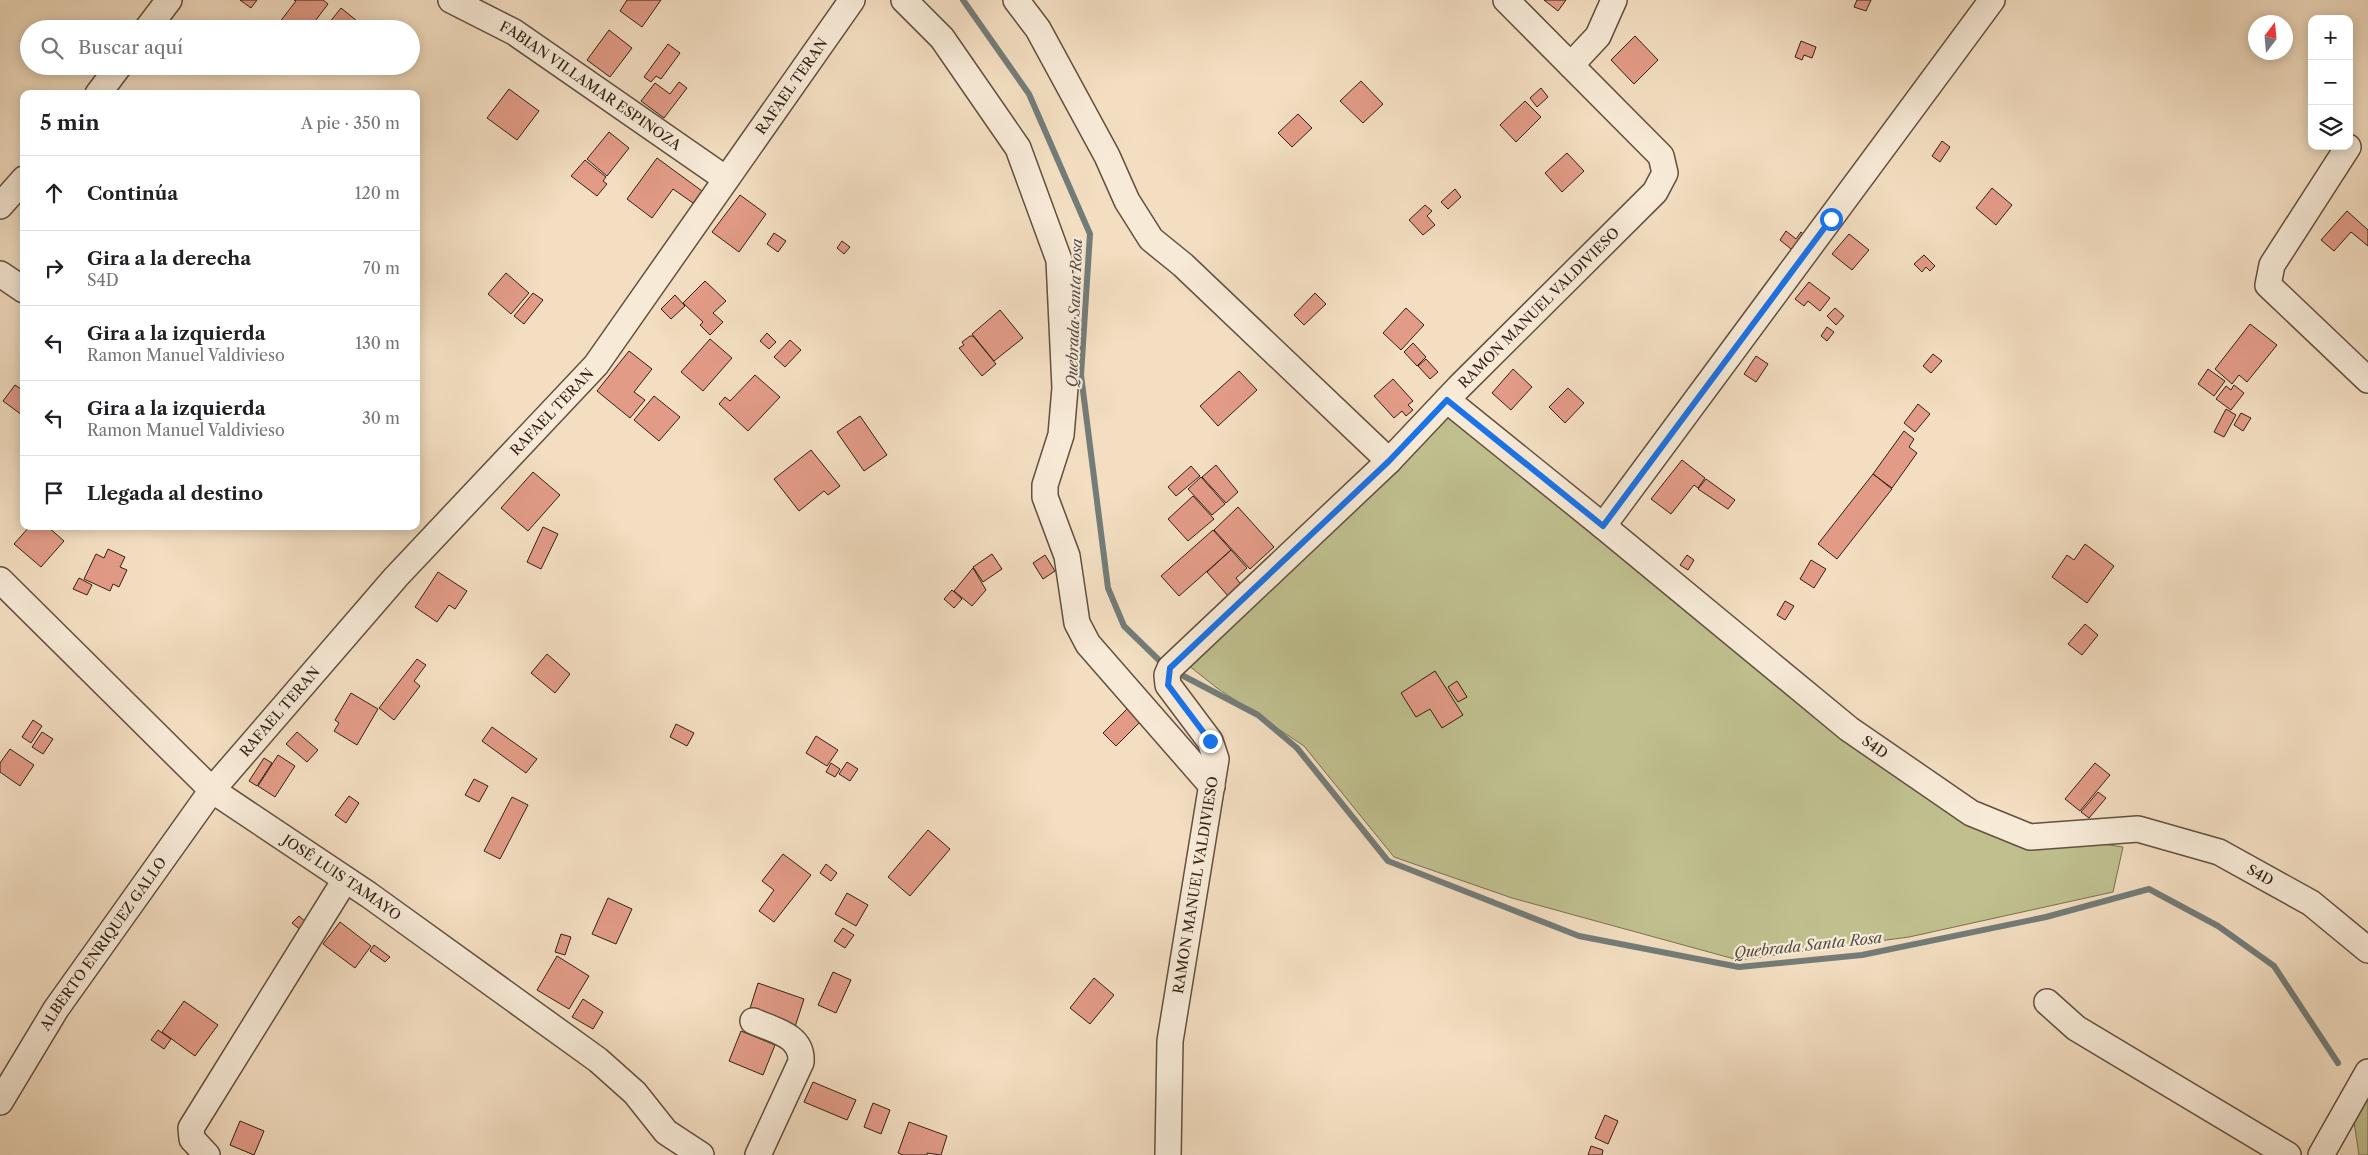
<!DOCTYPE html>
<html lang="es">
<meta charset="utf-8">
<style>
body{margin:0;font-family:"Libre Caslon Text",serif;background:#f2f2f2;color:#202124}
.controls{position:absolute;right:15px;top:15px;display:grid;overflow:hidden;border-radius:10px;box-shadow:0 2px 12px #0003}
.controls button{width:45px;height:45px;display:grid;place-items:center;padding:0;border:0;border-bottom:1px solid #e0e0e0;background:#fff;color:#202124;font:25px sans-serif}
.compass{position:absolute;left:2248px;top:15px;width:45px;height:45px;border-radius:50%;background:#fff;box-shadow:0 2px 12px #0003;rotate:16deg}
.stop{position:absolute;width:15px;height:15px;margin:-11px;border:4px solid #1a73e8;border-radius:50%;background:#fff}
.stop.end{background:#1a73e8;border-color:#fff;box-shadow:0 1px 5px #0008}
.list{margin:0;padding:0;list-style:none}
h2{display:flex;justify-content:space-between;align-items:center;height:65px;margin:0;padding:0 20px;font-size:21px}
h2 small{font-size:16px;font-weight:400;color:#757577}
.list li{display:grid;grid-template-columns:32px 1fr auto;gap:15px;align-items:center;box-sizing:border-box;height:75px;padding:0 20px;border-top:1px solid #e0e0e0}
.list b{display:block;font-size:19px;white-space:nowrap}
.list p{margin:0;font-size:16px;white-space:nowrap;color:#757577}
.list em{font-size:16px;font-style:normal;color:#757577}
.icon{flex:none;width:28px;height:28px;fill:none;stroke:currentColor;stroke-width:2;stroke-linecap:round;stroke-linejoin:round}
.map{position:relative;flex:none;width:2368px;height:1155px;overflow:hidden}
.search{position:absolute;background:#fff;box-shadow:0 2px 12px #0003;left:20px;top:20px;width:400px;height:55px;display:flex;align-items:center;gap:12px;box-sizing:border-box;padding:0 18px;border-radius:28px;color:#757577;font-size:19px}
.panel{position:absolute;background:#fff;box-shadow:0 2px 12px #0003;left:20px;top:90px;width:400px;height:440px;border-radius:10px}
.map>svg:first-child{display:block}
</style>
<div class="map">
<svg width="2368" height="1155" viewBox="0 0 2368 1155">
<rect width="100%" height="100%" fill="#f3dec1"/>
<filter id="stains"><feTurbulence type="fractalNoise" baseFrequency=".004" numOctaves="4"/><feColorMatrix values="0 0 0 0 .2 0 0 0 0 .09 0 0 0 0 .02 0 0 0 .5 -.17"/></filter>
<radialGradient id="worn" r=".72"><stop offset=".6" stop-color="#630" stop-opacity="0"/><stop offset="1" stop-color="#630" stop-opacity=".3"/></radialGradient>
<path fill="#c0c08f" stroke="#7a7052" d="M1447 414 1971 824 2123 847 2113 892 1909 937 1738 960 1512 898 1394 857 1304 746 1217 688 1188 665Z
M2368 1097V1155H2359L2354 1122Z"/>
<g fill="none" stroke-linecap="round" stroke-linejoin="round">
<path stroke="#747c79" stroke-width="6" d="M963 0 1029 94 1090 234 1081 375 1108 588 1124 626 1165 666
M1174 671 1258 715 1297 748 1388 861 1579 936 1739 967 1862 955 2046 917 2149 889 2218 926 2274 966 2338 1063"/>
</g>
<path fill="#e29b87" stroke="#332014" d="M240 0H257L251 8Z
M294 0H323L328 4 309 29H286L279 23 296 1Z
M627 0H661L642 27 620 11Z
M1544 0H1566L1558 11Z
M1857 0H1871L1866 11 1854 7Z
M341 8 367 29 325 28Z
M609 30 632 48 610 77 587 60Z
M1635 36 1658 60 1634 84 1611 60Z
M1801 41 1816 47 1812 58 1804 55 1802 60 1795 57Z
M668 44 680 53 661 79 656 76 651 82 644 77Z
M1361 81 1383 104 1363 123 1340 101Z
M679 82 687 88 664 118 641 101 655 83 670 94Z
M1541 88 1548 97 1537 107 1530 98Z
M509 89 539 111 517 140 487 118Z
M1525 101 1541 117 1516 142 1500 125Z
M1298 114 1312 128 1292 147 1278 133Z
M609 132 629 148 607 176 587 159Z
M1942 141 1950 147 1940 162 1932 156Z
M1567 153 1584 171 1562 192 1545 173Z
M657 158 702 191 693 203 673 189 652 218 627 199Z
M585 160 606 177 603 181 607 184 597 196 571 176Z
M1992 188 2012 205 1996 225 1976 208Z
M1455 189 1461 197 1448 209 1441 202Z
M740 195 766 214 739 252 712 232Z
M1425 205 1432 211 1427 216 1435 225 1423 235 1409 220Z
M2347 211 2368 230V246L2351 232 2334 251 2321 240Z
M1786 231 1796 239 1801 232 1808 238 1796 253 1780 240Z
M774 233 786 241 778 252 767 244Z
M1849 234 1869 250 1852 270 1832 254Z
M842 241 850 247 844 254 837 248Z
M1924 255 1935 266 1930 271 1926 267 1922 272 1914 264Z
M506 273 529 293 511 314 488 294Z
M705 281 726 301 713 313 723 322 710 335 700 325 703 322 683 303Z
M1809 282 1830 298 1820 311 1808 301 1804 306 1795 299Z
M533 293 543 300 524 324 514 316Z
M1315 293 1326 304 1304 325 1294 315Z
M675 295 685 306 671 319 661 309Z
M1406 308 1424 325 1401 350 1383 333Z
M1835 308 1844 316 1836 325 1827 316Z
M1000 310 1023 338 994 361 972 334Z
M2250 324 2277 345 2247 382 2239 375 2232 384 2215 369Z
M1827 327 1834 332 1827 341 1821 336Z
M767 333 776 342 769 349 760 341Z
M970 336H973L996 364 982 376 959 348 964 345 962 342Z
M710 339 732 358 703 391 681 372Z
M790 340 801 350 785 367 774 357Z
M1413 343 1426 357 1417 366 1404 352Z
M629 351 652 369 634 392 645 400 630 418 597 391Z
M1933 354 1942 361 1931 373 1923 366Z
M1756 356 1768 364 1756 382 1744 374Z
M1426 359 1438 372 1430 379 1418 366Z
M1513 369 1532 387 1511 410 1492 393Z
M2208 369 2225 381 2214 396 2198 384Z
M1239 371 1257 390 1218 426 1200 406Z
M755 375 780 397 748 431 719 404 725 397 730 401Z
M1393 379 1413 401 1408 405 1413 410 1406 416 1402 411 1394 418 1374 396Z
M15 385 24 391V412L22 415 3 401Z
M2234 385 2244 393 2231 410 2216 399 2226 386 2231 390Z
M1568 388 1584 403 1565 423 1549 407Z
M654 396 680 417 659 441 634 420Z
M1918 404 1930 414 1915 432 1904 423Z
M2226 409 2236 415 2224 437 2214 432Z
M2241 413 2251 418 2243 431 2234 425Z
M860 416 887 455 864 471 837 432Z
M1904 431 1914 439 1909 447 1917 453 1892 488 1873 474Z
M811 450 840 486 828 495 824 491 799 511 774 479Z
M1682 460 1705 478 1698 488 1694 485 1671 514 1651 499Z
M1216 465 1238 492 1226 503 1202 477Z
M1191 466 1200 476 1176 496 1168 487Z
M533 472 560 495 528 531 501 508Z
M1873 474 1892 489 1837 559 1818 544Z
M1201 477 1225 504 1212 515 1188 489Z
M1706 479 1735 500 1728 509 1698 489Z
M1193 496 1214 519 1188 541 1168 519Z
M1238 507 1274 547 1250 569 1214 530Z
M30 526H47L64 541 41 567 14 544Z
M543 527 558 534 541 569 527 562Z
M1213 530 1231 550 1179 596 1161 576Z
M2085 544 2114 566 2087 603 2052 577 2067 555 2074 560Z
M108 549 125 557 120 567 127 570 119 587 113 584 110 591 84 579 96 554 104 558Z
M1231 550 1247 568 1236 578 1242 586 1229 597 1207 572Z
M992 554 1002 569 983 582 973 567Z
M1045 555 1055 571 1043 579 1033 563Z
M1687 555 1694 560 1688 570 1680 565Z
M1811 560 1826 569 1814 588 1800 579Z
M973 568 986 590 972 606 954 591Z
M438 572 467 591 455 609 449 605 437 622 415 607Z
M79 578 92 585 87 595 73 589Z
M952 590 962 599 954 608 944 599Z
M1785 601 1794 606 1785 620 1777 615Z
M2085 624 2098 635 2082 655 2068 644Z
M547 654 570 674 555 693 531 673Z
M417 659 426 665 414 681 420 686 394 720 379 708Z
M1435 671 1463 715 1442 728 1430 709 1416 717 1401 693Z
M1457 681 1467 697 1458 702 1448 687Z
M351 693 378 709 357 745 334 731 339 723 335 720Z
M1129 707 1142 720 1116 746 1103 733Z
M33 720 42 726 31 743 22 737Z
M676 724 694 733 687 746 670 737Z
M492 727 537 759 526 773 482 741Z
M42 732 53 739 43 754 32 747Z
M297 732 318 750 307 762 286 744Z
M816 736 838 750 827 766 806 753Z
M10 749 34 765 20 786 0 772V763Z
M278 755 295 766 275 797 258 786Z
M264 758 272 763 257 786 249 781Z
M847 762 858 769 850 781 839 774Z
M831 763 840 769 835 777 826 772Z
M2095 763 2110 775 2080 811 2065 799Z
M474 779 488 786 479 802 465 795Z
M2098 792 2106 798 2089 818 2081 812Z
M349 796 359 803 346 823 335 815Z
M512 797 528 805 500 859 484 851Z
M928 830 950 849 910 896 888 877Z
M783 854 811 875 774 922 759 911 774 890 762 881Z
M826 864 837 873 831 881 820 873Z
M847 893 868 905 856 926 835 914Z
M608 898 632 909 616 944 592 934Z
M299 916 308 924 302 931 292 923Z
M340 922 371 946 355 968 323 944Z
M843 928 854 935 845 948 834 941Z
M561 934 571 937 565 955 555 952Z
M374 945 390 957 385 962 370 951Z
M557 956 589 976 569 1009 537 990Z
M833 972 851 980 836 1013 818 1005Z
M1094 978 1114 995 1090 1024 1070 1008Z
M758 983 804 999 793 1033 747 1018Z
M583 999 603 1012 593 1029 572 1017Z
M184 1001 218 1025 195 1056 162 1032Z
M158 1030 171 1039 164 1049 151 1040Z
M741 1031 775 1045 763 1075 729 1061Z
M813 1082 856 1100 847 1120 804 1102Z
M873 1103 890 1110 881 1134 864 1127Z
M1605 1115 1618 1121 1608 1144 1595 1138Z
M240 1121 264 1131 254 1155 230 1145Z
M909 1122 947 1136 941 1155 927 1153V1155H903L898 1153Z
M1591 1146 1603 1150 1602 1155H1588Z"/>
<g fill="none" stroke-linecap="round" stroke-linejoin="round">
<g stroke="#63503f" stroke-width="28">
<g id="minor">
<path id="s1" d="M451 0 514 32 726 179"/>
<path d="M904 0 942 38 1018 148 1059 260 1065 388 1061 435 1045 485V497L1067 556 1077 623 1088 644 1212 786"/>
<path d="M1016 0 1038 29 1107 156 1127 201 1151 239 1183 265 1389 461"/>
<path d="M147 29 169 0"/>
<path d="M1571 65 1598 36 1614 0"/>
<path d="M98 94 119 66"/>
<path d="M2348 147 2272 265 2268 285 2368 380"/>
<path d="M0 206 24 179"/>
<path d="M0 274 24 290"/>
<path id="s2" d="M1447 400 1603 526 1849 729 1971 813 2030 837 2138 829 2219 852 2311 903 2368 950"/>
<path d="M1603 526 1992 0"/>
<path id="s3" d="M0 580 212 790 369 895 598 1060 635 1093 666 1132 701 1155"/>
<path d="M2047 1002 2076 1028 2091 1037 2288 1155"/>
<path d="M753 1021C773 1030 803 1035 801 1062L758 1155"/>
<path id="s4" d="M0 1102 56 1009 212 790 396 577 596 365 852 0"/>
<path d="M207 1155 192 1139 191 1128 345 880"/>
<path id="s5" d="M1168 1155 1170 1041 1216 759 1210 741 1168 685 1167 675 1170 668 1389 461 1459 387 1655 192 1665 173 1661 156 1506 0"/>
<path d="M2321 1155 2368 1072"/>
</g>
</g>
<use href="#minor" stroke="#f7ead7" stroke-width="25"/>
</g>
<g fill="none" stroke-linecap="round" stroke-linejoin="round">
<path stroke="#1a73e8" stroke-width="6" d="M1210 741 1168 685 1170 668 1389 461 1447 400 1603 526 1831 219"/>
</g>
<g text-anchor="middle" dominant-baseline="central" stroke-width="4.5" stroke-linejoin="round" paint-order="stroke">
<g font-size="14" fill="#332014" stroke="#f7ead7">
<text stroke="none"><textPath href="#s4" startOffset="1291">RAFAEL TERAN</textPath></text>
<text stroke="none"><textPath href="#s1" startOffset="164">FABIAN VILLAMAR ESPINOZA</textPath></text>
<text stroke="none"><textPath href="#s5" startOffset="1022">RAMON MANUEL VALDIVIESO</textPath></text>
<text stroke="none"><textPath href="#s4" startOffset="886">RAFAEL TERAN</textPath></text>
<text stroke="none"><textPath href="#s4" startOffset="481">RAFAEL TERAN</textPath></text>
<text stroke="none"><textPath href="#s2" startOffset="551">S4D</textPath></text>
<text stroke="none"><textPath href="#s2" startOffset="971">S4D</textPath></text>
<text stroke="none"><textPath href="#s3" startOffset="455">JOSÉ LUIS TAMAYO</textPath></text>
<text stroke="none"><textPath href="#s5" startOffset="272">RAMON MANUEL VALDIVIESO</textPath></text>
<text stroke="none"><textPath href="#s4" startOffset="189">ALBERTO ENRIQUEZ GALLO</textPath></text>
</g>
<g font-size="15" font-style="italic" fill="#534e46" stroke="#f7ead7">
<text transform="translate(1074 313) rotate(-88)">Quebrada Santa Rosa</text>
<text transform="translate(1808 945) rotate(-6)">Quebrada Santa Rosa</text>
</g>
</g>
<rect width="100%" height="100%" filter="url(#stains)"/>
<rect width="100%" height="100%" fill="url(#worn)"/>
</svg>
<div class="controls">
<button>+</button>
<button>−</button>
<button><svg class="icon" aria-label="layers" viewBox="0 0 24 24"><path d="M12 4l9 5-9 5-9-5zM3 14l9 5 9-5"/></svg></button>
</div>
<svg class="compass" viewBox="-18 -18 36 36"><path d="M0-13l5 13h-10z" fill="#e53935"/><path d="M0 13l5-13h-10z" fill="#757577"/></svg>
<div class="stop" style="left:1831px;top:219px"></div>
<div class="stop end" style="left:1210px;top:741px"></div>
<div class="search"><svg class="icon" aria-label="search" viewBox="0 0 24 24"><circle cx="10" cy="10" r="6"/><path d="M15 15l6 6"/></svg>Buscar aquí</div>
<section class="panel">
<h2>5 min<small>A pie · 350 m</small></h2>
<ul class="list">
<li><svg class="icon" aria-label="ahead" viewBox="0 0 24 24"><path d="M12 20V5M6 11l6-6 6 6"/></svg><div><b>Continúa</b></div><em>120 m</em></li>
<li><svg class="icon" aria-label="right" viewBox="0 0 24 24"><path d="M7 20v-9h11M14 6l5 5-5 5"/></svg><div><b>Gira a la derecha</b><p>S4D</p></div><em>70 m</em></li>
<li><svg class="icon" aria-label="left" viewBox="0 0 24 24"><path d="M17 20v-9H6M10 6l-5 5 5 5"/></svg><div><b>Gira a la izquierda</b><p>Ramon Manuel Valdivieso</p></div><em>130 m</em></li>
<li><svg class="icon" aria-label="left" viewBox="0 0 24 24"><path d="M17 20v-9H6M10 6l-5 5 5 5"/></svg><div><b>Gira a la izquierda</b><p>Ramon Manuel Valdivieso</p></div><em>30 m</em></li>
<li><svg class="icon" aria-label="arrive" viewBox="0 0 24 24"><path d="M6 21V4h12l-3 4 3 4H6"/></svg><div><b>Llegada al destino</b></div></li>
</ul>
</section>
</div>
